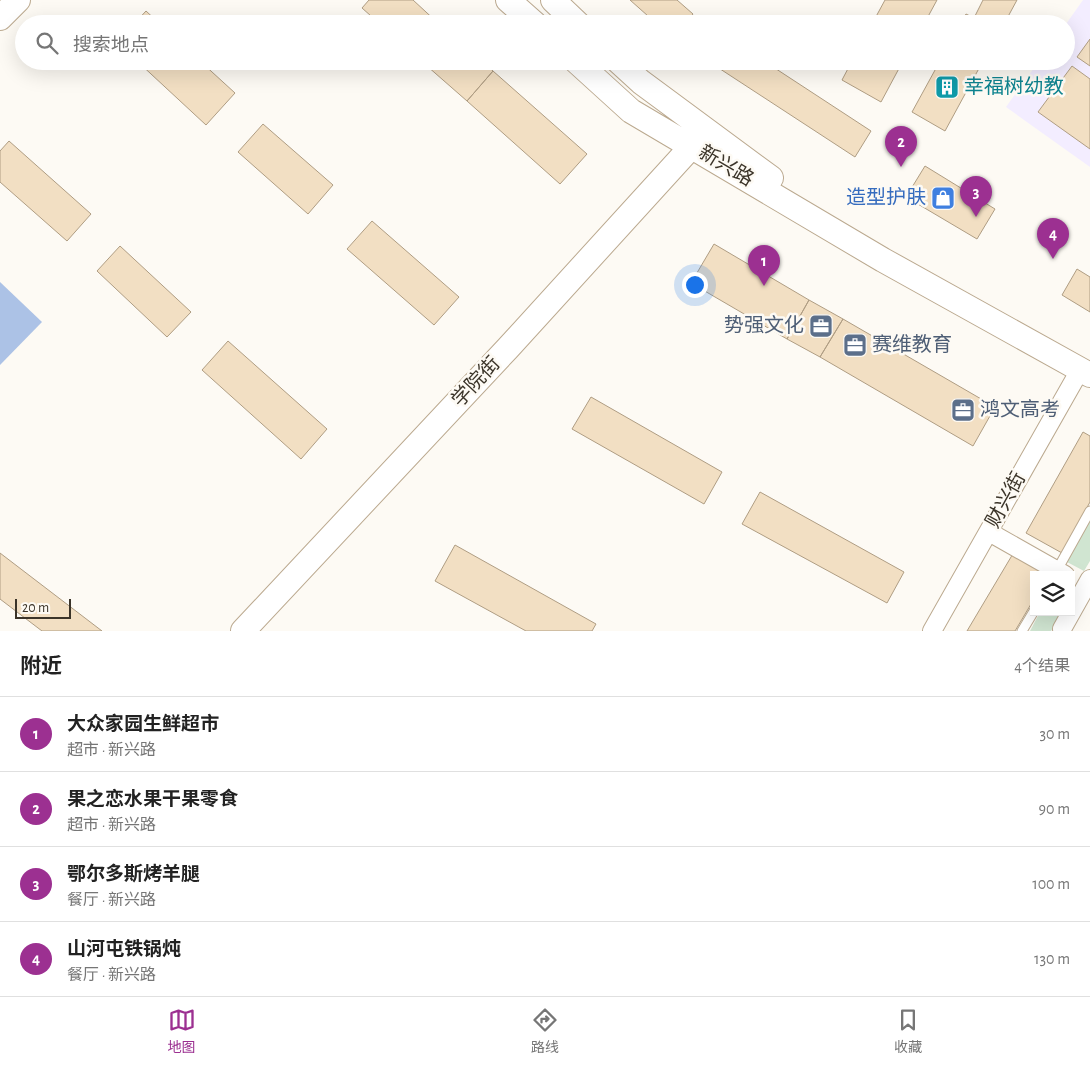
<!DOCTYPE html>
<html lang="zh">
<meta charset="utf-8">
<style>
body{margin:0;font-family:"Alegreya Sans","Noto Sans SC",sans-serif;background:#f6f6f6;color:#222}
.controls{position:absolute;right:15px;bottom:15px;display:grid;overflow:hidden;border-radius:0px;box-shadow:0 5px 20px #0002}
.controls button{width:45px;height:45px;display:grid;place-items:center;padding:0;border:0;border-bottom:1px solid #e0e0e0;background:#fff;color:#222;font:25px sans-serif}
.scale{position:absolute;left:15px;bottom:12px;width:56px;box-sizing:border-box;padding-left:5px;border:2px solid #3b3429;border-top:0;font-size:14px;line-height:18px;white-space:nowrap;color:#3b3429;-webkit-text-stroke:4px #fdfaf4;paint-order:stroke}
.you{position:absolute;left:694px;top:284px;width:18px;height:18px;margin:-12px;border:4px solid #fff;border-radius:50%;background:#1a73e8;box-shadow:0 0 0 8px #1a73e833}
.badge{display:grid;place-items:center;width:32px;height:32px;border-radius:50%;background:#9c3091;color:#fff;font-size:16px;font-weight:700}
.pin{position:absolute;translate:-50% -41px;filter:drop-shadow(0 1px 2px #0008)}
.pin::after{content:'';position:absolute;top:26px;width:18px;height:15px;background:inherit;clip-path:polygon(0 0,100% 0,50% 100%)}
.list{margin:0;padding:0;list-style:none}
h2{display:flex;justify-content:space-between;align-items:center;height:65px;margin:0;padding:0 20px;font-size:21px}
h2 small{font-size:16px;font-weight:400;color:#767676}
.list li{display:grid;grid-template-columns:32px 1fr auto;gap:15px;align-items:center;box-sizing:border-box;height:75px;padding:0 20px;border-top:1px solid #e0e0e0}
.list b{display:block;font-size:19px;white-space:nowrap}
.list p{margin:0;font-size:16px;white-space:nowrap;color:#767676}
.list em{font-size:16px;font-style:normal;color:#767676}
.icon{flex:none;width:28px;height:28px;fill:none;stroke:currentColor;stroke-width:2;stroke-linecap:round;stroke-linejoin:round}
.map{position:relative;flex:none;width:1090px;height:631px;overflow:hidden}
.search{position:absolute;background:#fff;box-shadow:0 5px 20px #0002;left:15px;right:15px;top:15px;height:55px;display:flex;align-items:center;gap:12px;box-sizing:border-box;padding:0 18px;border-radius:28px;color:#767676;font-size:19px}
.sheet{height:365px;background:#fff}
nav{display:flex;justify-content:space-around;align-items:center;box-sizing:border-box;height:70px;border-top:1px solid #e0e0e0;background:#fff;font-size:14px;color:#767676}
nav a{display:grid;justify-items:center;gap:2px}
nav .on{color:#9c3091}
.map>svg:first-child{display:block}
</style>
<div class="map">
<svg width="1090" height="631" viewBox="0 0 1090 631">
<rect width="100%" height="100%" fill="#fdfaf4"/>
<path fill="#f3edff" d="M1083 0H1090V167L1006 107 1039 61H1066V24Z"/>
<path fill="#d0e5d1" d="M1090 519V561L1084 571 1067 562Z
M1040 612H1062L1051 631H1030Z"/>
<path fill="#acc2e6" d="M0 282 42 322 0 365Z"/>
<path fill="#f2dfc3" stroke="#af9d83" d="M369 0H413L439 24H380L362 8Z
M630 0H677L693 14 685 24H657Z
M885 0H937L924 24H872Z
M983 0H1017L1004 24H960L966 14 974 18Z
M146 11 160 24H134Z
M1090 39V66L1077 57Z
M137 61H200L235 93 206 125Z
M432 61H482L493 71 467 101 427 66Z
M712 61H764L871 131 855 157 711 63Z
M852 61H903L881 102 842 80Z
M940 61H983L945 131 912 112Z
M1072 66 1090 79V149L1038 112Z
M493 71 587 154 560 184 467 101Z
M263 124 333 185 308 214 238 152Z
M9 141 91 214 67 241 0 182V151Z
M925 166 995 209 977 239 906 197Z
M372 221 459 297 434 325 347 249Z
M714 244 809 300 787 339 691 283Z
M120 246 191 312 167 337 97 271Z
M1077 269 1090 277V312L1062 295Z
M809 300 843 319 820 357 787 339Z
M843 319 995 407 973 446 820 357Z
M228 341 327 429 301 459 202 370Z
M591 397 722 472 704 504 572 429Z
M1083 432 1090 436V502L1062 553 1026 533Z
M760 492 904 572 887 603 742 524Z
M455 545 596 624 592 631H526L435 581Z
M1014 552 1048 575H1034V599L1015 631H967Z
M0 553 102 631H42L0 599Z"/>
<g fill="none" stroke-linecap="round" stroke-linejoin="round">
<g stroke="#bba98f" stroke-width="11">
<path id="lane" d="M1056 572 1090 511
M1022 631 1034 611"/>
</g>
<g stroke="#bba98f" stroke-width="20">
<path id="street" d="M989 532 1065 575
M1062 629 1090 579
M932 631 1080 370"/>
</g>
<g stroke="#bba98f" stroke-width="26">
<path id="secondary" d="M508 0 535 24
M553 0 578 24
M0 18 18 0
M576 61 631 111 883 260 1090 375
M618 61 641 82 771 178
M243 631 508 348 692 146 706 130"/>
</g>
<use href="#lane" stroke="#fff" stroke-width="9"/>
<use href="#street" stroke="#fff" stroke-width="18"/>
<use href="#secondary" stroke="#fff" stroke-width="24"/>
</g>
<defs>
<g id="building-square" transform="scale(1.25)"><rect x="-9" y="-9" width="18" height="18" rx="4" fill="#0f9aa8" stroke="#fdfaf4"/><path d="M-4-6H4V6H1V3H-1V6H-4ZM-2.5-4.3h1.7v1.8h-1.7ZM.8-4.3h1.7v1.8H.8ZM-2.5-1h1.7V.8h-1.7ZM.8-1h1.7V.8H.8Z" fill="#fff"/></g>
<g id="shop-square" transform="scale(1.25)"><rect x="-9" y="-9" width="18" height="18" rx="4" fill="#3f7fe0" stroke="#fdfaf4"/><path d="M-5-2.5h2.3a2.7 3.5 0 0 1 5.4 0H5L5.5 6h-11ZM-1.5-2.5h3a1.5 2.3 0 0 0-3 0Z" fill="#fff"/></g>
<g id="office-square" transform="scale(1.25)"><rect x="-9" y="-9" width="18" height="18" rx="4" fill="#5c6f8a" stroke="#fdfaf4"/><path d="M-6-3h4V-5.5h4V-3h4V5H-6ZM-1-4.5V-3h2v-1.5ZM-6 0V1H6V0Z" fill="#fff"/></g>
</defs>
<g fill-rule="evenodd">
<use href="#building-square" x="947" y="87"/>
<use href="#shop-square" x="943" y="198"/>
<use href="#office-square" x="821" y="326"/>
<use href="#office-square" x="855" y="345"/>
<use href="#office-square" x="963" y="410"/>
</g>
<g text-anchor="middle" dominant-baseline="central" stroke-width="5" stroke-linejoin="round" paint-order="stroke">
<g font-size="20" fill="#0d838f" stroke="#fdfaf4" text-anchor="start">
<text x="964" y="87">幸福树幼教</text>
</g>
<g font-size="20" fill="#3b3429" stroke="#fdfaf4">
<text transform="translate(726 166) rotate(31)">新兴路</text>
<text transform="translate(476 382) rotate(-47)">学院街</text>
<text transform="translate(1006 500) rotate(-61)">财兴街</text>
</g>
<g font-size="20" fill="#366cbe" stroke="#fdfaf4" text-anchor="end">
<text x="926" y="198">造型护肤</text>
</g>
<g font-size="20" fill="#4e5e75" stroke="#fdfaf4" text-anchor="start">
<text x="804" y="326" text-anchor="end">势强文化</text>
<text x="872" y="345">赛维教育</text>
<text x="980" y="410">鸿文高考</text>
</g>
</g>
</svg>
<div class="controls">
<button><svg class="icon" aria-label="layers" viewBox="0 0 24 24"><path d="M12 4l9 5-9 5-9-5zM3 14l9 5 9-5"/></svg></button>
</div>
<div class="scale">20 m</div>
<div class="you"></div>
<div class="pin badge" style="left:764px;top:286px">1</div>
<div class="pin badge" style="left:901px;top:167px">2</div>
<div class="pin badge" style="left:976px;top:217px">3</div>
<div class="pin badge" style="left:1053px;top:259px">4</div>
<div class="search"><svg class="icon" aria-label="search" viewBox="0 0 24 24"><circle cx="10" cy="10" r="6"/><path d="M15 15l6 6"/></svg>搜索地点</div>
</div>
<section class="sheet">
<h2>附近<small>4个结果</small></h2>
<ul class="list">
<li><span class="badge">1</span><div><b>大众家园生鲜超市</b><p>超市 · 新兴路</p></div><em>30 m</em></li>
<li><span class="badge">2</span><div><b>果之恋水果干果零食</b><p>超市 · 新兴路</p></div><em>90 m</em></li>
<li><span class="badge">3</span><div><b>鄂尔多斯烤羊腿</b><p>餐厅 · 新兴路</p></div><em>100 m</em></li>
<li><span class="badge">4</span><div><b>山河屯铁锅炖</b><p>餐厅 · 新兴路</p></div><em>130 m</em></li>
</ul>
</section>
<nav>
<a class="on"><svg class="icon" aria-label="map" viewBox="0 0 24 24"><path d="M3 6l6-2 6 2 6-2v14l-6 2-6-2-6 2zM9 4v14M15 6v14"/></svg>地图</a>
<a><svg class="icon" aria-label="directions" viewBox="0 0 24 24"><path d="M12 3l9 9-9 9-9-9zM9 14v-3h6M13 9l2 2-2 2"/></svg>路线</a>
<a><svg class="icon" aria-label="saved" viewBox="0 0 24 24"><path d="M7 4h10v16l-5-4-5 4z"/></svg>收藏</a>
</nav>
